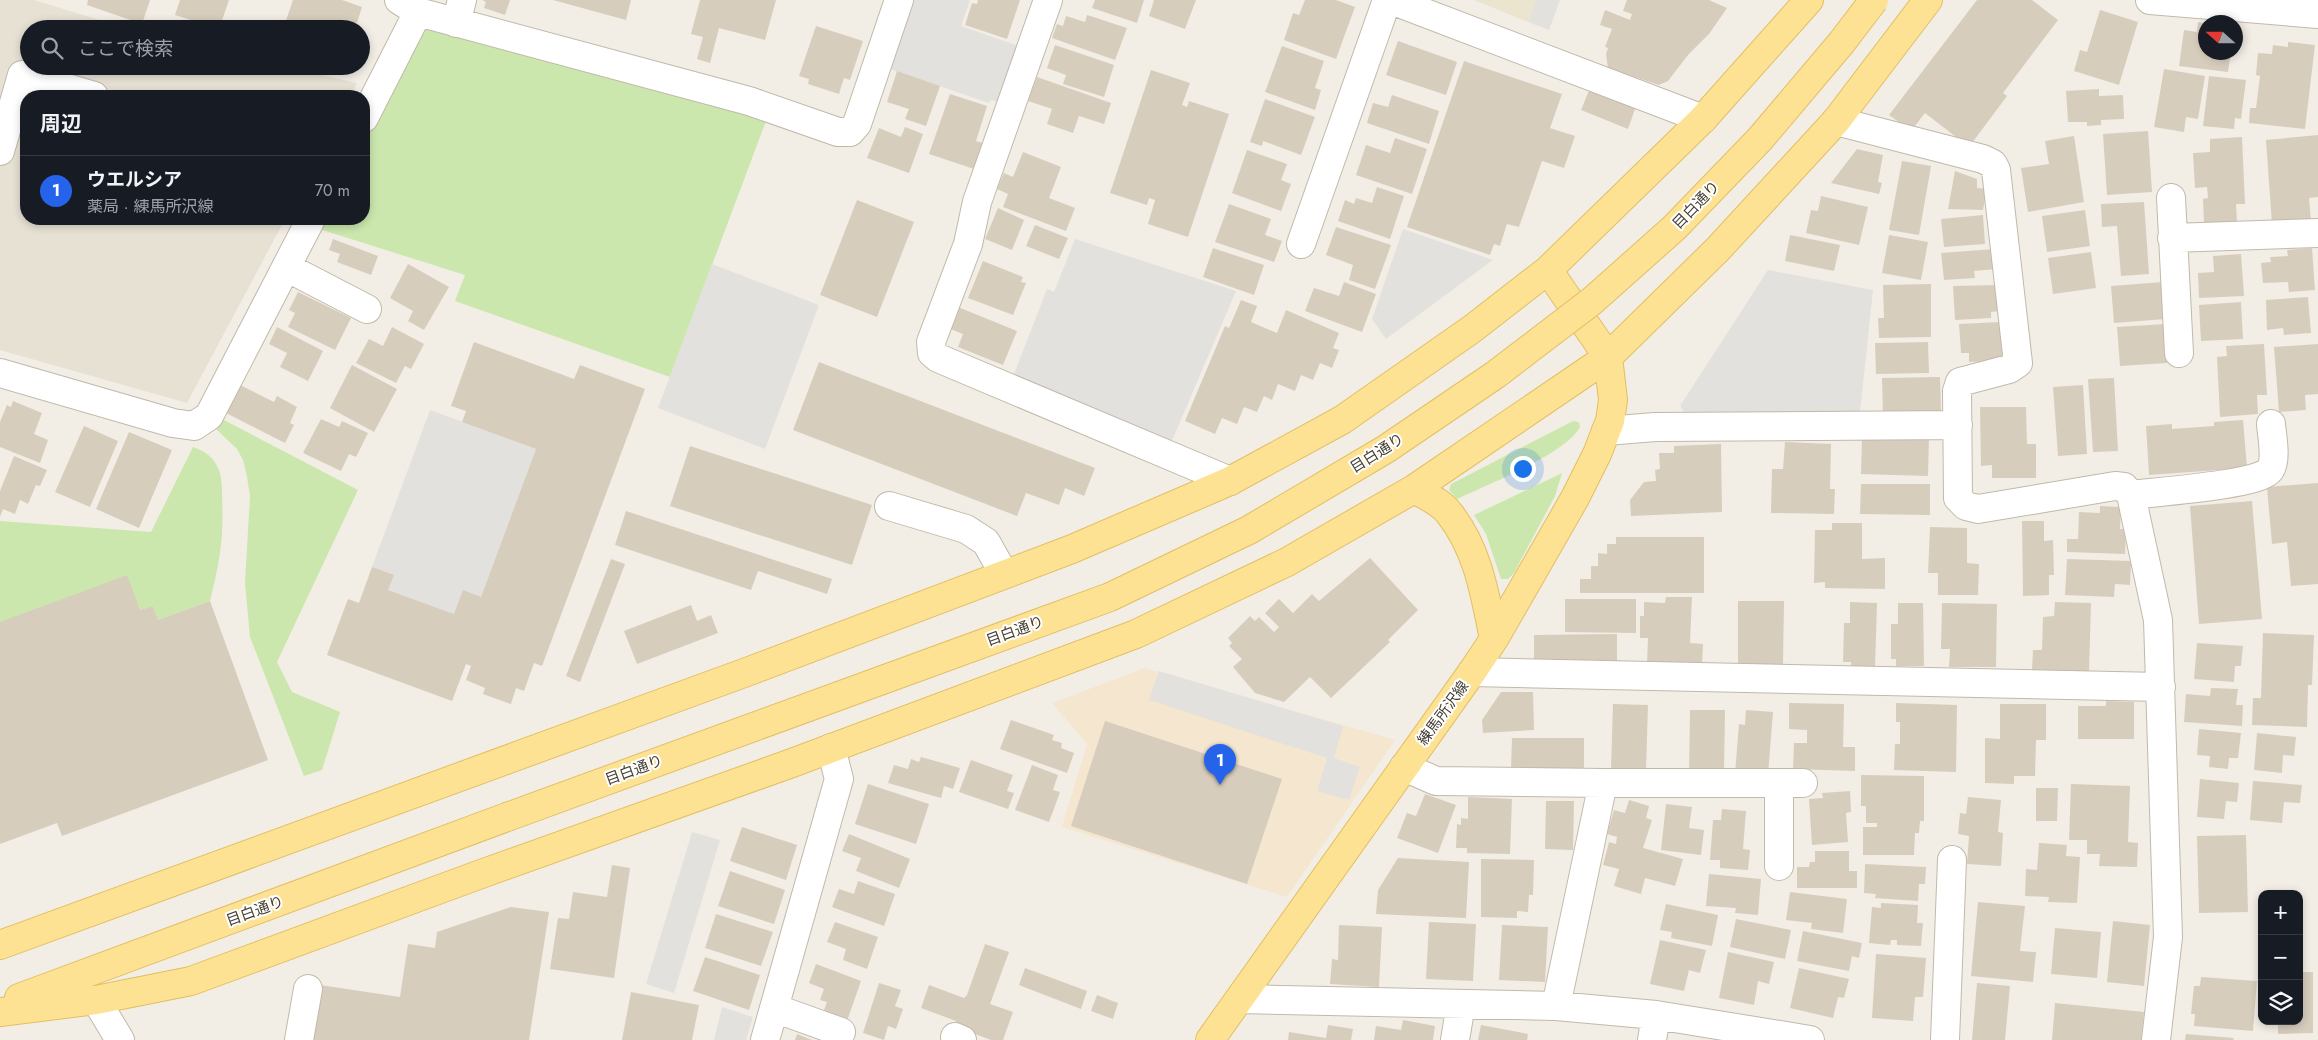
<!DOCTYPE html>
<html lang="ja">
<meta charset="utf-8">
<style>
body{margin:0;font-family:Jost,"Noto Sans JP",sans-serif;background:#20242c;color:#f1f3f6}
.controls{position:absolute;right:15px;bottom:15px;display:grid;overflow:hidden;border-radius:10px;box-shadow:0 2px 8px #0003}
.controls button{width:45px;height:45px;display:grid;place-items:center;padding:0;border:0;border-bottom:1px solid #363941;background:#171b24;color:#f1f3f6;font:25px sans-serif}
.compass{position:absolute;left:2198px;top:15px;width:45px;height:45px;border-radius:50%;background:#171b24;box-shadow:0 2px 8px #0003;rotate:291deg}
.you{position:absolute;left:1522px;top:468px;width:18px;height:18px;margin:-12px;border:4px solid #fff;border-radius:50%;background:#1a73e8;box-shadow:0 0 0 8px #1a73e833}
.badge{display:grid;place-items:center;width:32px;height:32px;border-radius:50%;background:#2563eb;color:#fff;font-size:16px;font-weight:700}
.pin{position:absolute;translate:-50% -41px;filter:drop-shadow(0 1px 2px #0008)}
.pin::after{content:'';position:absolute;top:26px;width:18px;height:15px;background:inherit;clip-path:polygon(0 0,100% 0,50% 100%)}
.list{margin:0;padding:0;list-style:none}
h2{display:flex;justify-content:space-between;align-items:center;height:65px;margin:0;padding:0 20px;font-size:21px}
h2 small{font-size:16px;font-weight:400;color:#9ea1a6}
.list li{display:grid;grid-template-columns:32px 1fr auto;gap:15px;align-items:center;box-sizing:border-box;height:70px;padding:0 20px;border-top:1px solid #363941}
.list b{display:block;font-size:19px;white-space:nowrap}
.list p{margin:0;font-size:16px;white-space:nowrap;color:#9ea1a6}
.list em{font-size:16px;font-style:normal;color:#9ea1a6}
.icon{flex:none;width:28px;height:28px;fill:none;stroke:currentColor;stroke-width:2;stroke-linecap:round;stroke-linejoin:round}
.map{position:relative;flex:none;width:2318px;height:1040px;overflow:hidden}
.search{position:absolute;background:#171b24;box-shadow:0 2px 8px #0003;left:20px;top:20px;width:350px;height:55px;display:flex;align-items:center;gap:12px;box-sizing:border-box;padding:0 18px;border-radius:28px;color:#9ea1a6;font-size:19px}
.panel{position:absolute;background:#171b24;box-shadow:0 2px 8px #0003;left:20px;top:90px;width:350px;height:135px;border-radius:20px}
.map>svg:first-child{display:block}
</style>
<div class="map">
<svg width="2318" height="1040" viewBox="0 0 2318 1040">
<rect width="100%" height="100%" fill="#f2eee5"/>
<path fill="#e6e1d3" d="M0 0H34L129 29H29V66H282L357 83 350 96H26V219H285L187 403 0 350Z"/>
<path fill="#f5e6cf" d="M1145 668 1395 740 1287 897 1062 827 1087 744 1052 703Z"/>
<path fill="#ebe4ce" d="M1474 0H1536L1528 22Z"/>
<path fill="#cbe7ad" d="M421 19 769 113 670 377 455 301 465 275 313 227 318 219H364V130Z
M222 419 358 490 277 662 292 692 340 712 322 770 304 776 250 637 245 583 250 496 247 477 243 460 237 449 216 429Z
M1573 421 1579 422 1580 427C1566 454 1486 485 1457 499L1449 490 1451 484 1455 482Z
M193 447C203 451 212 455 217 466 222 474 222 487 222 496 224 537 220 561 210 601L158 620 153 606 140 610 0 622V521L151 532Z
M1562 473 1555 496 1514 573 1508 579H1501L1486 534 1474 515Z"/>
<path fill="#e3e1dd" d="M914 0H970L961 26 1019 46 999 102 991 100 989 103 890 69Z
M1536 0H1560L1549 30 1528 22Z
M1403 229 1493 260 1386 339 1372 319Z
M1075 239 1236 291 1171 443 1012 379 1047 289 1054 292Z
M712 264 819 305 765 449 658 408Z
M1768 270 1873 290 1860 413 1684 412 1680 406Z
M430 410 536 449 481 597 454 614 388 590 372 567Z
M1159 671 1343 726 1334 758 1360 767 1349 800 1317 791 1327 758 1149 700Z
M692 832 720 840 674 993 646 984Z
M722 1007 753 1017 746 1040H714Z"/>
<path fill="#d7cdbd" d="M88 0H150L142 24 87 5Z
M180 0H229L219 29 175 15Z
M293 0H342L362 7 355 29 340 27V29H283Z
M482 0H510L505 15 484 8 486 2Z
M553 0H631L626 20Z
M700 0H776L765 40 719 28 710 63 697 59 703 37 691 34Z
M978 0H1020L1007 39 965 25 972 3 977 4Z
M1095 0H1144L1137 23 1092 8Z
M1154 0H1196L1185 29 1149 16Z
M1305 0H1336L1355 7 1336 59 1284 40 1293 13 1299 15Z
M1627 0H1709L1727 8 1709 34 1688 55 1668 81 1659 85 1608 68 1606 54 1608 48 1605 47 1612 29 1600 25 1605 10 1630 20 1632 14 1623 11Z
M1977 0H2032L2058 20 2003 93 2007 96 1969 147 1925 113 1911 131 1889 115Z
M2100 10 2138 22 2119 85 2074 71 2080 50 2087 52Z
M1087 15 1127 28 1115 60 1052 38 1057 24 1063 26 1066 16 1085 22Z
M2198 22 2206 23V52H2231L2228 72 2179 66 2184 30 2197 32Z
M816 26 863 41 850 80 844 78 839 94 808 84 809 79 799 76Z
M1398 41 1457 62 1446 95 1386 75Z
M2288 42 2315 45 2305 129 2249 123 2250 108H2256L2260 76 2256 75 2258 53 2272 54 2273 45 2288 47Z
M1055 45 1114 65 1104 97 1063 84 1066 75 1047 68Z
M1282 46 1324 61 1315 88 1321 90 1315 110 1265 92Z
M1464 61 1562 94 1550 128 1575 136 1564 168 1542 161 1519 227 1507 224 1500 246 1494 244 1490 255 1407 227Z
M2164 69 2205 76 2198 119 2186 117 2184 132 2154 127Z
M1151 70 1190 83 1182 105 1187 107 1189 101 1229 114 1188 237 1148 224 1155 200 1149 198 1147 205 1110 193Z
M897 71 940 86 926 126 905 119 909 109 887 102Z
M2209 76 2246 80 2241 119 2235 118 2234 129 2203 126Z
M1037 77 1111 103 1104 124 1079 116 1073 133 1047 124 1052 109 1028 101Z
M1590 88 1636 106 1628 129 1581 110Z
M2099 89V96L2123 95 2124 119 2101 120V125L2087 126V122H2068L2066 91Z
M950 94 987 106 976 141 983 143 974 169 929 154Z
M1392 95 1439 111 1429 144 1367 123 1373 103 1388 107Z
M1265 99 1315 117 1301 155 1263 141 1262 146 1250 142Z
M905 127 923 134 909 173 867 158 879 128 901 137Z
M2148 131 2152 192 2107 195 2103 134Z
M2318 135V197L2309 198 2311 221 2272 224 2266 140Z
M2074 136 2084 202 2028 212 2021 168 2049 164 2045 141Z
M2242 137 2245 204H2236L2237 222 2204 224 2203 199 2208 198 2207 187 2195 188 2193 153 2210 152V139Z
M1395 138 1427 149 1412 194 1356 175 1366 145 1390 153Z
M1857 149 1883 155 1878 182 1882 183 1879 194 1831 183Z
M1247 150 1287 164 1281 180 1291 184 1281 211 1232 193Z
M1023 152 1061 167 1049 198 1075 208 1066 231 1003 207 1008 194 997 189 1004 173 1013 177Z
M1902 161 1931 166 1919 235 1889 230Z
M1955 171 1977 179V188L1987 189 1983 210 1948 209Z
M1377 187 1404 196 1390 239 1338 221 1345 200 1354 204 1356 198 1372 203Z
M1821 196 1868 207 1859 245 1806 233 1811 210 1818 211Z
M857 200 914 222 877 317 820 295Z
M2144 202 2149 274 2121 276 2117 226 2102 227 2101 204Z
M1229 204 1271 219 1265 235 1282 241 1274 262 1215 242Z
M998 208 1024 220 1012 250 985 239Z
M2085 210 2090 246 2047 252 2042 216Z
M1983 215 1985 244 1944 247 1941 219Z
M1035 225 1068 238 1059 259 1026 246Z
M1336 227 1391 245 1375 289 1349 280 1353 265 1326 255Z
M1790 235 1840 245 1834 271 1785 261Z
M1889 235 1928 242 1921 280 1882 273Z
M333 239 378 256 371 275 337 262 340 254 329 250Z
M1213 248 1264 265 1254 295 1203 277Z
M2312 248 2315 290 2289 292 2288 282 2263 283 2261 263 2271 262 2270 257 2288 256 2287 250Z
M1994 249 1996 269 1974 271 1975 278 1944 280 1941 253Z
M2091 252 2096 288 2053 294 2048 258Z
M2241 254 2244 296 2199 298 2198 273 2214 272 2213 256Z
M983 261 1023 277 1021 282 1026 283 1013 315 968 298Z
M408 264 449 287 424 330 408 321 413 311 390 298Z
M1344 282 1376 294 1362 332 1305 311 1314 288 1339 296Z
M2163 282 2166 319 2114 323 2111 286Z
M1931 284V337L1879 338 1878 318H1884L1883 285Z
M1999 285 2000 311 1991 312V318L1955 320 1953 286Z
M298 292 351 318 335 350 288 327 295 313 289 310Z
M2308 297 2311 333 2284 335 2283 328 2267 330 2266 300Z
M1241 300 1257 306 1251 322 1277 333 1286 310 1339 333 1333 348 1339 350 1332 368 1320 363 1313 380 1301 375 1295 391 1278 384 1272 400 1264 396 1257 412 1244 407 1237 424 1222 418 1215 434 1185 421 1225 326 1229 328Z
M2241 302 2243 339 2201 341 2199 305Z
M958 307 1017 331 1003 365 958 347 963 334 950 329Z
M2000 322 2003 361 1969 362V353H1961L1959 324Z
M2165 324 2167 363 2120 366 2117 327Z
M277 327 323 351 308 381 280 367 287 353 269 344Z
M392 327 424 344 411 369 405 366 396 383 356 363 369 339 383 346Z
M474 342 574 379 580 365 645 389 542 666 534 663 524 691 516 688 511 704 483 694 485 688 466 680 471 666 466 664 452 701 327 655 348 599 359 603 372 567 394 575 388 590 454 614 463 590 481 597 536 449 462 422 466 411 451 406Z
M1928 342 1929 373 1876 374 1875 343Z
M2264 344 2267 395H2257L2258 414 2220 417 2217 357 2227 356 2226 346Z
M2318 344V394L2305 395 2306 410 2279 412 2274 347Z
M819 362 1095 468 1084 496 1065 488 1059 505 1026 493 1017 516 793 430Z
M352 365 397 389 374 432 330 408Z
M1940 377 1941 413 1883 414 1882 378Z
M2114 378 2118 451 2093 452 2088 379Z
M240 385 274 402 277 396 297 407 290 423 294 425 285 443 226 413Z
M2083 385 2087 454 2058 456 2053 387Z
M13 401 42 413 34 434 48 440 40 463 0 447V422L7 405 11 407Z
M1980 407H2026L2027 444H2036V478H1992V465L1981 466Z
M321 419 339 427 342 421 368 433 356 457 349 454 341 471 303 453Z
M2243 420 2247 468 2149 475 2146 426 2172 424V429L2214 426V422Z
M84 426 118 441 90 507 55 492Z
M129 432 172 450 139 528 96 509Z
M1862 437 1929 438 1928 476 1861 474Z
M1785 442 1831 444 1830 489H1835L1834 514 1771 513 1772 469H1783Z
M1721 444 1722 512 1631 516 1630 500 1644 482 1656 481 1655 470 1660 469 1659 453H1674V446Z
M690 446 872 505 852 565 670 506Z
M14 456 47 470 40 486 36 485 28 504 20 500 15 514 3 509 0 517V491Z
M2318 483V584L2291 586 2287 542 2272 544 2267 487Z
M1861 484H1930V515L1860 514Z
M2252 501 2262 619 2199 624 2190 506Z
M2100 506 2121 507 2120 529H2126L2125 554 2067 552V539H2078L2079 512 2100 513Z
M626 511 832 579 827 594 758 571 751 590 615 545Z
M2022 521H2044V541L2053 540 2054 575H2049V595L2023 596Z
M1832 523H1862V559L1885 558V589L1825 588V582L1814 583 1815 530H1832Z
M1930 527 1967 528V563L1979 564 1978 595H1938V573H1928Z
M1616 537H1704V593H1580V579H1591V566H1598V553L1607 554V544H1616Z
M1370 558 1418 610 1388 640 1390 642 1331 698 1310 677 1284 702 1255 693 1233 667 1242 659 1229 646 1232 643 1228 638 1250 616 1255 621 1259 617 1274 632 1279 627 1265 613 1279 599 1293 613 1312 594 1319 601Z
M611 559 625 564 580 682 566 676Z
M2067 559 2131 561 2130 585 2115 584 2114 597 2065 595Z
M127 575 140 610 153 606 158 620 210 601 268 760 62 836 57 823 0 844V622Z
M1666 597H1692L1690 643 1703 644 1702 665 1647 664 1648 638H1640V616H1644V602L1665 603Z
M1565 599H1636V633L1565 632Z
M1738 601H1784L1783 665H1738Z
M1850 602 1877 603 1875 667 1851 666V662H1843L1844 623H1850Z
M2055 602 2091 603 2089 672 2032 670 2033 650H2042L2043 617 2054 616Z
M1898 603H1923L1924 666H1896V659H1891V624H1898Z
M1942 603 1997 604 1996 667H1949L1950 649H1941Z
M691 605 697 621 711 615 718 633 637 664 624 631Z
M2263 633 2314 635 2312 685H2308L2307 727 2252 725 2253 698H2261Z
M1617 634V669L1534 668V635Z
M2197 643 2243 646 2241 666H2235L2234 682 2194 679Z
M2211 688 2238 689 2236 705H2243L2242 726 2184 722 2186 694 2210 696Z
M1501 692H1533L1534 730 1483 733 1482 720Z
M2106 701 2134 702V739H2078V706H2106Z
M1789 703 1844 704 1843 747H1855V771L1793 769 1794 743H1807V730L1789 729Z
M1896 703 1957 705 1956 772 1894 770 1895 744H1900V722H1896Z
M1613 704 1648 705 1646 769 1611 768Z
M2000 704H2046V740H2036L2035 776H2014V784L1985 783V738L2000 739Z
M1690 710H1725L1724 775H1689Z
M1746 710 1773 712 1768 775 1735 774 1739 724 1745 725Z
M1011 720 1054 735 1052 740 1062 743 1061 748 1074 753 1067 773 1000 749Z
M1105 721 1282 779 1247 884 1071 826Z
M2199 729 2241 733 2238 758H2229L2228 769 2209 767 2210 756 2197 755Z
M2257 733 2296 737 2294 756 2283 755 2282 773 2254 770Z
M1512 738H1584V770H1511Z
M921 757 960 768 953 789 944 786 941 798 888 783 894 765 908 769 911 759 919 762Z
M971 760 1013 775 1007 791 1014 793 1008 809 959 792Z
M1032 765 1058 775 1053 790 1060 792 1049 822 1015 810Z
M1861 775 1924 776V821H1920L1919 833H1915L1914 855H1863V827H1877V823H1866V806H1861Z
M2200 779 2239 783 2237 802 2226 801 2224 819 2197 817Z
M2253 781 2302 785 2300 803 2284 802 2282 823 2250 820Z
M868 784 929 804 916 844 855 824Z
M2071 784 2130 786 2128 842 2138 843 2137 867 2099 866 2100 854H2087V840H2069Z
M2036 788H2058L2057 821H2036Z
M1850 791 1851 812 1846 813 1848 842 1812 845 1809 799 1823 798 1822 793Z
M1425 794 1456 805 1438 853 1397 838 1407 813 1416 816Z
M1468 797 1512 799 1510 854 1467 853V848H1456L1457 824 1461 825V818L1468 819Z
M1968 797 2001 800 1998 832 2003 833 2001 866 1967 864 1969 836 1958 834 1960 813 1966 814Z
M1629 800 1649 806 1646 818 1652 820 1643 848 1683 859 1675 886 1645 878 1641 894 1614 886 1619 869 1603 865 1609 842 1616 844 1617 837 1607 834 1614 810 1625 813Z
M1546 801H1574L1573 850 1545 849Z
M1666 804 1692 807 1689 828 1704 830 1701 855 1661 850Z
M1722 809 1746 811 1743 849 1750 850 1748 870 1720 868V860H1710L1713 820H1721Z
M742 827 797 845 786 880 730 861Z
M849 834 910 859 899 888 856 871 861 858 842 851Z
M2246 835 2248 912 2199 913 2197 836Z
M2039 843 2067 845 2066 856 2080 857 2077 903 2048 902 2049 897 2025 896 2026 869 2037 870Z
M1815 851H1849V871H1857V888H1797V867H1809L1810 862H1815Z
M1398 858 1469 862 1466 918 1376 914 1378 890Z
M1481 859 1534 860 1533 895H1529L1528 912 1517 911V918L1481 917Z
M1865 864 1926 867 1925 884H1919L1918 901 1875 898 1876 894 1864 893Z
M612 865 630 868 614 978 550 969 558 918 569 919 573 892 607 897Z
M730 871 785 890 774 924 718 906Z
M1709 874 1761 879 1758 915 1735 913 1736 908 1706 906Z
M858 881 895 894 884 926 832 907 839 889 854 894Z
M1790 892 1847 899 1843 933 1811 929 1812 923 1786 920Z
M1978 902 2025 906 2020 951 2036 952 2033 982 1971 976Z
M1881 903 1918 905 1917 923H1923L1921 946 1897 945V940H1891L1890 945 1869 943 1872 907 1881 908Z
M1666 904 1718 915 1712 946 1671 938 1672 932 1660 930Z
M511 907 549 912 529 1040H311L320 985 400 997 408 944 435 948 437 932Z
M716 914 773 932 761 966 705 948Z
M1736 919 1791 930 1785 959 1730 947Z
M2113 921 2150 925 2144 986 2107 982Z
M835 922 878 937 867 969 843 960 846 949 827 942Z
M1429 922 1476 924 1473 981 1426 979Z
M1339 925 1382 927 1379 987 1330 984 1332 959 1338 960Z
M1502 925 1548 927 1545 982 1499 980Z
M2055 928 2101 932 2097 978 2051 974Z
M1803 931 1862 943 1859 958 1852 956 1849 971 1797 961Z
M1660 940 1706 950 1700 973 1689 970 1684 991 1650 984Z
M985 944 1009 952 990 1004 1013 1012 1003 1040H991L954 1026 956 1021 921 1008 929 985 964 998 967 995Z
M1728 952 1774 962 1769 984 1758 981 1754 1005 1719 998Z
M1876 954 1926 958 1923 997H1915L1913 1021 1872 1018Z
M705 957 760 975 749 1010 693 991Z
M816 964 861 981 847 1021 823 1013 827 1002 820 1000 824 989 809 983Z
M1025 968 1087 991 1081 1009 1019 985Z
M1799 968 1849 979 1844 998 1838 997 1833 1018 1790 1008Z
M2299 972H2313V1033L2278 1034V1021H2299Z
M2201 977 2257 981 2253 1031 2194 1026 2195 1014H2191L2194 986H2200Z
M879 983 901 990 895 1006 903 1009 896 1029 888 1026 884 1040 863 1033Z
M1977 983 2010 986 2005 1040H1972Z
M631 992 699 1005 692 1040H622Z
M1097 995 1118 1003 1113 1019 1091 1011Z
M2055 1003 2144 1012 2141 1040H2052Z
M1403 1020 1435 1026 1433 1040H1374L1376 1026 1401 1030Z
M1328 1025 1353 1029 1351 1040H1288L1289 1032 1326 1038Z
M1481 1025 1528 1034 1527 1040H1478Z
M797 1034 812 1040H795Z
M2186 1034 2234 1038 2233 1040H2185Z"/>
<g fill="none" stroke-linecap="round" stroke-linejoin="round">
<g stroke="#c1b9aa" stroke-width="30">
<path id="minor" d="M399 0 418 12 749 101 838 132H850L857 124 899 0
M1048 0 977 202 968 244 931 342 932 353 938 358 1230 481
M1391 0 1703 119
M2150 0 2318 14
M456 23 462 0
M364 118 418 12
M1836 121 1983 159 1993 164 1996 170 2018 363 2009 369 1960 382 1957 391 1958 498 1966 506 1978 509 2115 486 2124 487 2131 495 2158 620 2168 937 2156 1040
M0 151 22 75 94 96
M2171 198 2179 353
M2172 238 2318 233
M1301 244 1387 0
M286 267 367 309
M0 373 173 423 194 426 209 416 311 219
M1606 431 1655 427 1958 425
M2131 495C2153 492 2260 485 2270 470 2277 459 2272 437 2271 424
M889 506 966 529 986 542 1004 574
M1472 672 2161 687
M1404 767 1436 781 1603 783 1556 1006
M1603 783H1803
M1779 783V866
M1240 999 1556 1006 1656 1015 1810 1040
M96 1000 120 1040
M774 1008 841 1032
M955 1037 962 1040
M299 1040 308 989
M765 1040 839 779 831 748
M1455 1040 1461 1004
M1652 1040 1656 1015
M1945 1040 1952 860"/>
</g>
<g stroke="#e2bf62" stroke-width="30">
<path id="major" d="M1414 489C1426 496 1441 502 1449 513 1478 549 1485 595 1494 639
M0 945 744 673 1072 549 1230 481 1342 420 1472 329 1548 270 1703 119 1809 0
M19 998 507 817
M0 1012 96 1000 191 981 481 874 792 763 1136 634 1287 562 1414 489 1608 357 1718 249 1836 121 1928 0
M1210 1040 1472 672 1494 639 1575 498 1597 454 1610 421 1613 400 1608 357 1548 270"/>
</g>
<use href="#minor" stroke="#fff" stroke-width="28"/>
<use href="#major" stroke="#fde293" stroke-width="28"/>
<g stroke="#e2bf62" stroke-width="30" stroke-linecap="butt">
<path id="major-bridge" d="M507 817 1110 597 1249 530 1386 449 1495 375 1592 301 1674 228 1760 139 1842 42 1874 0"/>
</g>
<use href="#major-bridge" stroke="#fde293" stroke-width="28"/>
</g>
<g text-anchor="middle" dominant-baseline="central" stroke-width="4" stroke-linejoin="round" paint-order="stroke">
<g font-size="15" fill="#443f34" stroke="#fff">
<text transform="translate(1696 205) rotate(-46)">目白通り</text>
<text transform="translate(1377 453) rotate(-32)">目白通り</text>
<text transform="translate(1015 631) rotate(-20)">目白通り</text>
<text transform="translate(1443 713) rotate(-54)">練馬所沢線</text>
<text transform="translate(634 770) rotate(-20)">目白通り</text>
<text transform="translate(255 911) rotate(-20)">目白通り</text>
</g>
</g>
</svg>
<div class="controls">
<button>+</button>
<button>−</button>
<button><svg class="icon" aria-label="layers" viewBox="0 0 24 24"><path d="M12 4l9 5-9 5-9-5zM3 14l9 5 9-5"/></svg></button>
</div>
<svg class="compass" viewBox="-18 -18 36 36"><path d="M0-13l5 13h-10z" fill="#e53935"/><path d="M0 13l5-13h-10z" fill="#9ea1a6"/></svg>
<div class="you"></div>
<div class="pin badge" style="left:1220px;top:785px">1</div>
<div class="search"><svg class="icon" aria-label="search" viewBox="0 0 24 24"><circle cx="10" cy="10" r="6"/><path d="M15 15l6 6"/></svg>ここで検索</div>
<section class="panel">
<h2>周辺<small></small></h2>
<ul class="list">
<li><span class="badge">1</span><div><b>ウエルシア</b><p>薬局 · 練馬所沢線</p></div><em>70 m</em></li>
</ul>
</section>
</div>
